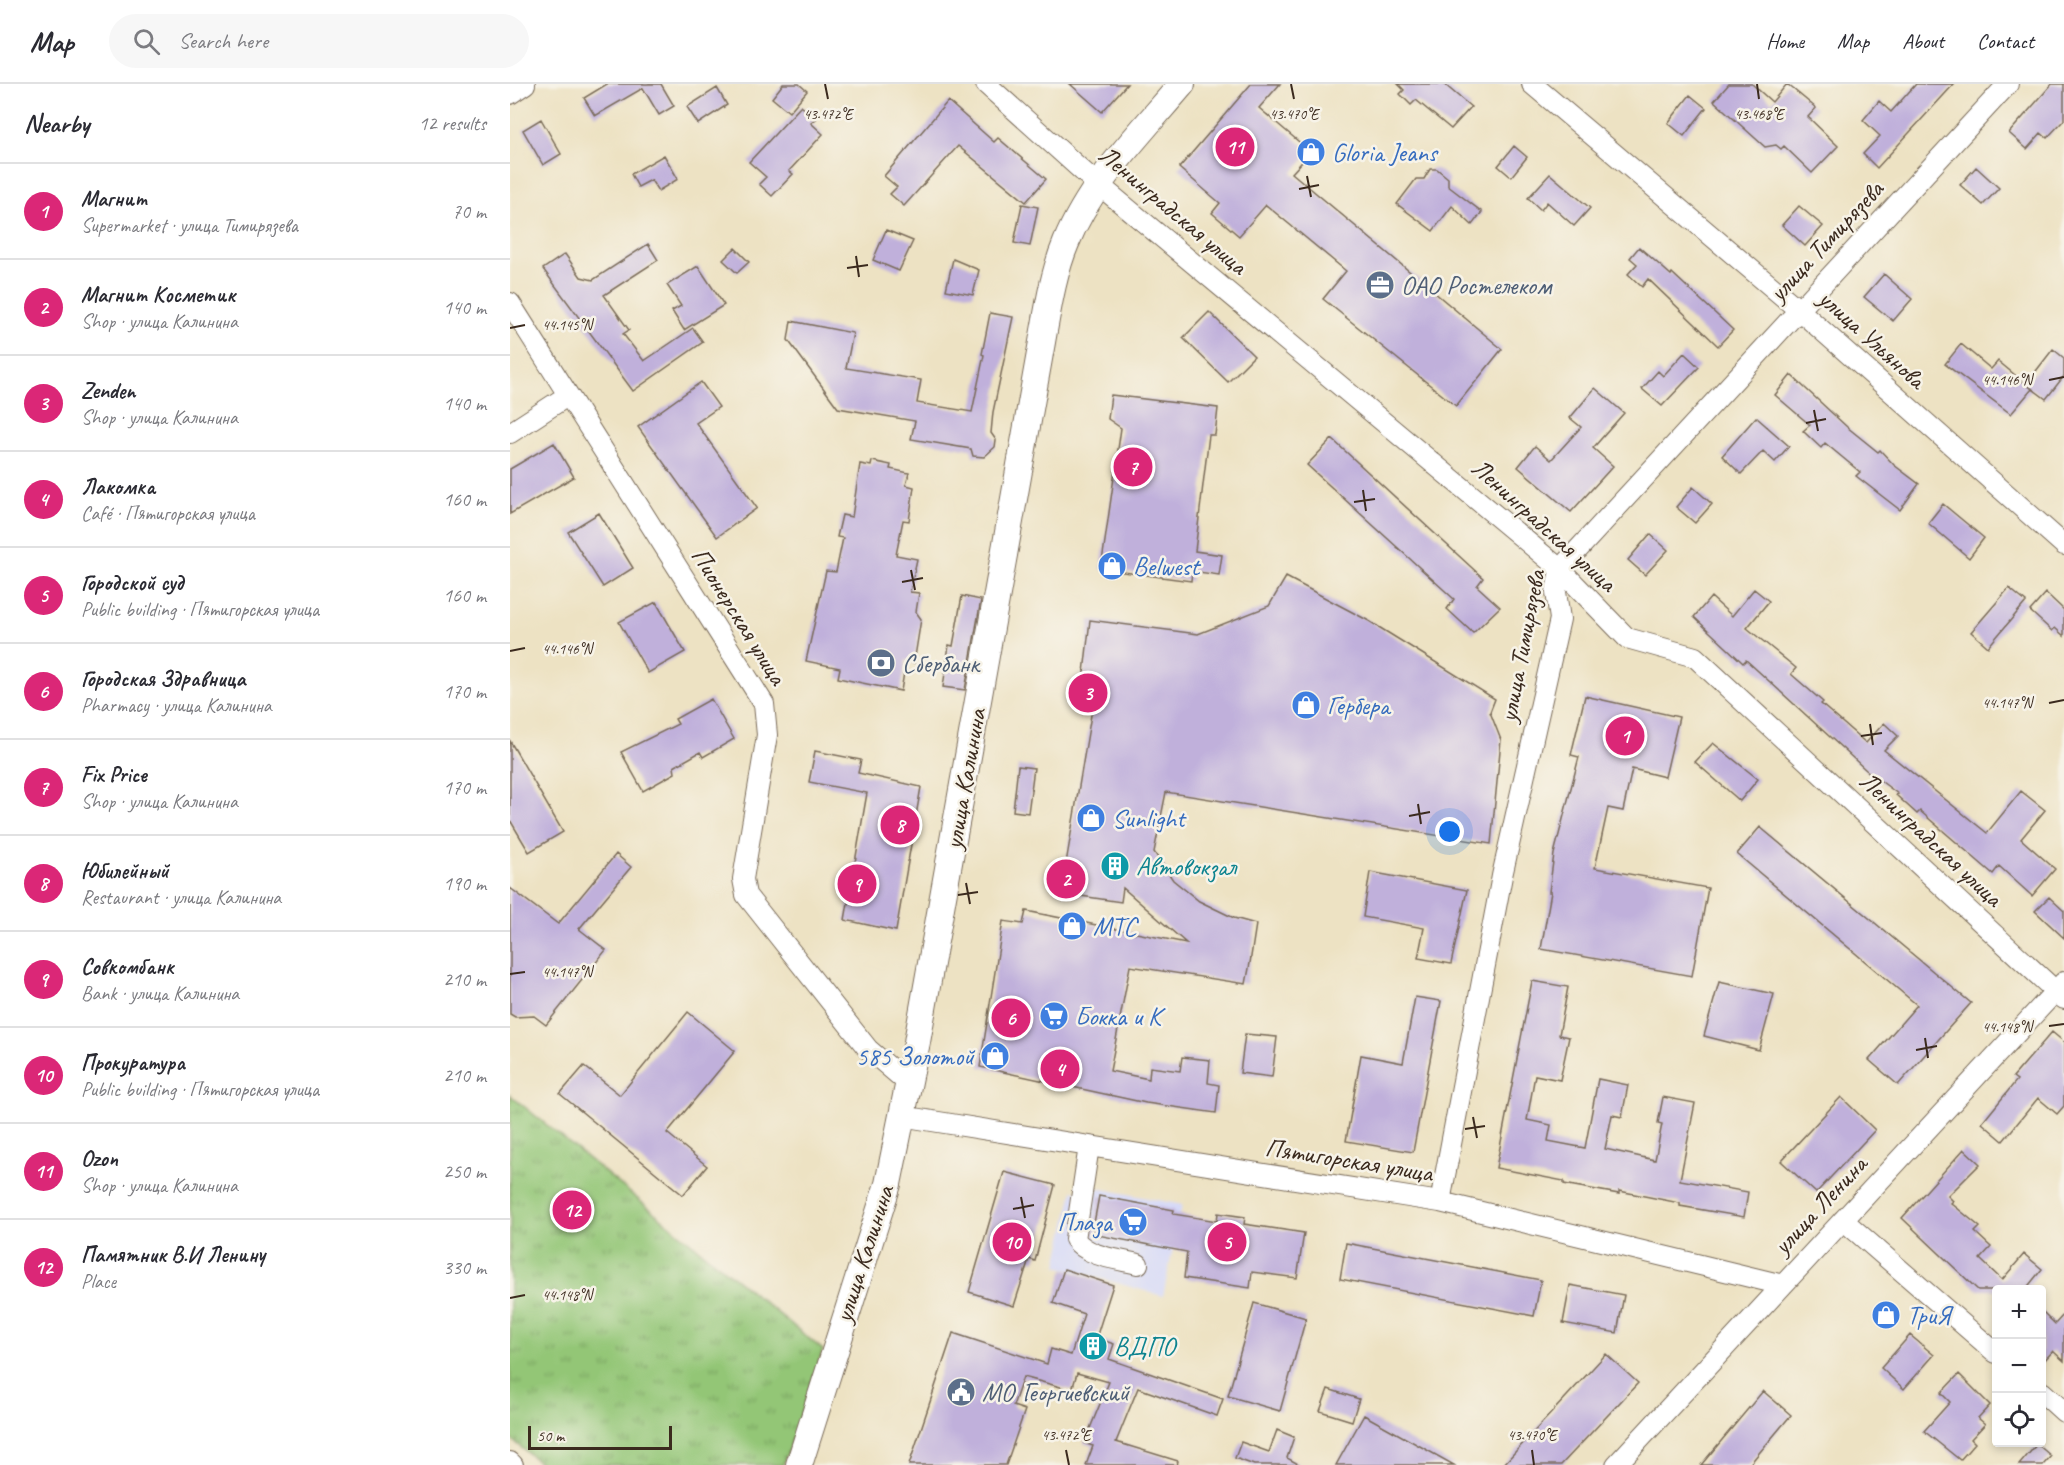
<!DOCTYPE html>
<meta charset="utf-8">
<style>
body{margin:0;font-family:Caveat,sans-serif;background:#f7f7f7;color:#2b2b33}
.controls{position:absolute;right:18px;bottom:18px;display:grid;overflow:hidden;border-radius:6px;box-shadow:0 3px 9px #0003}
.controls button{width:54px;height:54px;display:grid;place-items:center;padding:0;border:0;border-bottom:2px solid #e1e1e2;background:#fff;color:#2b2b33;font:30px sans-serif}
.scale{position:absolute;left:18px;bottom:15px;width:144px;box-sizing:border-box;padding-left:6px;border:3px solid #3b2a1e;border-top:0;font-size:16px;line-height:21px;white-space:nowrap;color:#3b2a1e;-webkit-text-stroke:4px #f7f3e8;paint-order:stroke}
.you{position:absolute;left:940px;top:748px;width:21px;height:21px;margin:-15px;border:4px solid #fff;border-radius:50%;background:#1a73e8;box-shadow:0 0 0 9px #1a73e833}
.badge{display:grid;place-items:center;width:39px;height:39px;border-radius:50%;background:#db2777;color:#fff;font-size:20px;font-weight:700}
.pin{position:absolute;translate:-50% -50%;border:3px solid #fff;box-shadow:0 2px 6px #0006}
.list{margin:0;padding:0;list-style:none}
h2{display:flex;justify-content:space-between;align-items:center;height:78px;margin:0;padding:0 24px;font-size:26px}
h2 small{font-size:20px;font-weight:400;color:#7c7c81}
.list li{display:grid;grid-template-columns:39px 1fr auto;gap:18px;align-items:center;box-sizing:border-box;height:96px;padding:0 24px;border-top:2px solid #e1e1e2}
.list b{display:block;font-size:22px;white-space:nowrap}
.list p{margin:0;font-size:20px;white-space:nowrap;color:#7c7c81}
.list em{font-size:20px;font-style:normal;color:#7c7c81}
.icon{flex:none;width:33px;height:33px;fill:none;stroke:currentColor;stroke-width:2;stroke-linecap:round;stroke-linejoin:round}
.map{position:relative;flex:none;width:1554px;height:1381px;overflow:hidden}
header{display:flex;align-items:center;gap:36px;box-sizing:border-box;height:84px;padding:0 30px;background:#fff;border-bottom:2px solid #e1e1e2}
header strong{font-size:28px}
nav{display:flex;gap:33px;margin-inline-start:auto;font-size:21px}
.search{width:420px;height:54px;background:#f7f7f7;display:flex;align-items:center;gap:15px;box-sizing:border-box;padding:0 21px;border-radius:33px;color:#7c7c81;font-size:22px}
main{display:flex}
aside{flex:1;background:#fff}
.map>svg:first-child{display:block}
</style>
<header>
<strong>Map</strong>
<div class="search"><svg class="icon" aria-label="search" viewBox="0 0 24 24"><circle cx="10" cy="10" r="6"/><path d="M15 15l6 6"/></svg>Search here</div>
<nav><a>Home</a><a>Map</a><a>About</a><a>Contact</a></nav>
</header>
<main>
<aside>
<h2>Nearby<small>12 results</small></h2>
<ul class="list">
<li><span class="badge">1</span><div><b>Магнит</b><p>Supermarket · улица Тимирязева</p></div><em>70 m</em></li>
<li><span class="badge">2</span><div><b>Магнит Косметик</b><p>Shop · улица Калинина</p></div><em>140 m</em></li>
<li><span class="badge">3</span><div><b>Zenden</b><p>Shop · улица Калинина</p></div><em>140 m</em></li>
<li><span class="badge">4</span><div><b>Лакомка</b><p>Café · Пятигорская улица</p></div><em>160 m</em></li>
<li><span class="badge">5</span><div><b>Городской суд</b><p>Public building · Пятигорская улица</p></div><em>160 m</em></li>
<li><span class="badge">6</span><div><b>Городская Здравница</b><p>Pharmacy · улица Калинина</p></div><em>170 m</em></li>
<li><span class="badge">7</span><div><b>Fix Price</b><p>Shop · улица Калинина</p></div><em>170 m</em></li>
<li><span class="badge">8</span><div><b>Юбилейный</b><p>Restaurant · улица Калинина</p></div><em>190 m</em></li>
<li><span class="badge">9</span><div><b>Совкомбанк</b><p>Bank · улица Калинина</p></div><em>210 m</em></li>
<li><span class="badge">10</span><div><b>Прокуратура</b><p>Public building · Пятигорская улица</p></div><em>210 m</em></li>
<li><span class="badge">11</span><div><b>Ozon</b><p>Shop · улица Калинина</p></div><em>250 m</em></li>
<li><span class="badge">12</span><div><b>Памятник В.И Ленину</b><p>Place</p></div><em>330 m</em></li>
</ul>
</aside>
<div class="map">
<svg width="1554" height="1381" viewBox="0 0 1554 1381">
<defs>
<pattern id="park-tufts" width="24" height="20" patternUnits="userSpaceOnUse" patternTransform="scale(1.5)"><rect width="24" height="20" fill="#93c676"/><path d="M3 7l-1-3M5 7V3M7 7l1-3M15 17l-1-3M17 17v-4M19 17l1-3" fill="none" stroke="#79a160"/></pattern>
</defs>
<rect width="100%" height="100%" fill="#f7f3e8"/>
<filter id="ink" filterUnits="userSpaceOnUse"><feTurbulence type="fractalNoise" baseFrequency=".0167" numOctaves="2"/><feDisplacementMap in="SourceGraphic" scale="12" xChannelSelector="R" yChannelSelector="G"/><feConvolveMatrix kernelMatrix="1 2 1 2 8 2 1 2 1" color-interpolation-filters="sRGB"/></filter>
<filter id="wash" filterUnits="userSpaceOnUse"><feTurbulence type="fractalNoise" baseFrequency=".008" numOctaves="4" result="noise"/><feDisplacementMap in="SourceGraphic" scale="24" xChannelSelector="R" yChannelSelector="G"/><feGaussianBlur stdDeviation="1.35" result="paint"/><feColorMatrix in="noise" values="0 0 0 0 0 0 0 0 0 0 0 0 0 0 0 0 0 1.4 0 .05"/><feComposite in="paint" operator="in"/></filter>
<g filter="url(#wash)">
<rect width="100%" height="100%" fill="#ede2c3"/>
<path fill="#d4d8f9" d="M587 1104 672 1121 653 1212 547 1182 563 1107 585 1112Z"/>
<path fill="url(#park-tufts)" stroke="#67784a" stroke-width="1.5" d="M0 1011 313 1266 273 1381H32L0 1354Z"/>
<g id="blocks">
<path fill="#c0b0db" d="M97 0H151L164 22 149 31 133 4 85 32 74 14Z
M273 0H289L297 7 279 28 262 14Z
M560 0H617L592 28Z
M741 0H770L749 24 801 68 782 89 992 265 946 322 813 215 836 187 756 121 729 152 702 129 710 119 669 84Z
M888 0H934L961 23 941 45 906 16 901 21 890 10 894 6Z
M1219 0H1242L1262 18 1277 0 1306 24 1298 33 1328 62 1302 89 1274 62 1271 65 1266 61 1255 63 1204 17Z
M1406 0H1444L1367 84 1353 70 1370 52 1353 36 1369 17 1381 28Z
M1542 0H1554V36L1537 54 1531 49 1517 65 1499 49Z
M207 4 217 21 188 40 177 23Z
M1180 11 1196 24 1174 52 1158 39Z
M438 17 484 58 488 54 536 95 516 118 448 62 394 122 380 110 387 103 374 92Z
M291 22 306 35 301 39 313 50 279 87 283 90 262 112 249 100 256 93 239 78Z
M31 35 51 70 33 81 13 46Z
M1004 62 1017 73 1001 93 988 82Z
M154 71 168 95 148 107 141 96 128 103 121 90Z
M1466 83 1489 104 1473 121 1450 101Z
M920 85H927L938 94V102L972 128 962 141 942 122 923 147 887 120 906 95H914Z
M1040 90 1080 124 1064 142 1037 118 1031 126 1018 114Z
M512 120 528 123 520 162 504 159Z
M1289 122 1313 142 1295 162 1272 141Z
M376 146 403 157 389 187 363 176Z
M138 160 148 176 94 211 119 246 113 250 134 277 183 244 193 258 123 307 33 185 55 170 71 193 83 196Z
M1129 163 1161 191 1162 189 1223 246 1208 262 1138 195 1132 203 1118 190 1127 180 1120 174Z
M225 164 239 178 227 189 213 176Z
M443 175 469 186 463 211 436 206Z
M188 182 214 221 174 246 162 227 171 222 157 201Z
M1374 190 1402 215 1383 237 1354 213Z
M699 228 744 272 718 298 673 254Z
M480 229 503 233 483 328 481 349 486 356 485 363 474 373 463 372 461 365 401 355 405 337 328 324 278 256 281 237 343 249 336 284 411 296 407 319 462 328 474 271 472 270Z
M1451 260 1481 285 1488 277 1522 305 1501 330 1435 280Z
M1543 265 1554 274V292L1536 315 1516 300Z
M1174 269 1189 283 1152 322 1132 305 1148 287 1153 292Z
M1281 291 1337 343 1368 368 1370 366 1384 381 1409 400 1390 426 1346 392 1350 388 1315 359 1311 364 1293 347 1300 341 1265 311Z
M191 298 209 323 186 339 247 424 207 453 128 343Z
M1085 304 1114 329 1083 364 1103 382 1061 428 1008 383 1025 362 1041 376 1071 343 1060 334Z
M601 311 708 324 705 351H699L685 467 712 471 709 491 682 487 681 497 591 485 611 344 598 335Z
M1246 333 1279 362 1265 378 1253 367 1231 390 1212 372Z
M822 355 973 494 967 502 990 523 963 549 937 525 944 515 797 381Z
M44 359 64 393 0 430V385Z
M362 377 381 381 380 385 399 389 396 401 404 403 399 437 393 436 386 471 407 475 400 508 409 509 406 528 411 535 404 579 396 576 391 607 328 594 330 584 296 577 316 487 326 488 333 454 327 453 332 431 342 433 350 380 361 382Z
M1183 403 1202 420 1185 439 1166 423Z
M1433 420 1474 454 1459 474 1418 439Z
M89 429 123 484 93 503 58 448Z
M1140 450 1158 466 1135 491 1118 476Z
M776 493 859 537 985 615 980 628 991 656 981 760 656 708 644 768 663 796 689 817 724 834 746 840 740 879 736 900 620 882 600 987 639 995 640 983 670 987 672 973 700 976 698 999 709 1001 706 1029 636 1019 470 983 493 837 513 840 516 827 676 859 613 804 611 818 551 809 582 625 570 624 580 536 688 550 759 522Z
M1499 504 1516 518 1478 563 1461 548Z
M1244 505 1259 517 1237 544 1286 584 1281 590 1313 618 1311 620 1356 659 1374 639 1388 652 1374 666 1477 749 1511 707 1535 726 1511 755 1545 785 1522 812 1489 782 1483 790 1410 727 1407 730 1386 711 1388 710 1356 686 1236 576 1233 579 1184 533 1201 513 1222 532Z
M1536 509 1554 526V552L1545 544 1542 547 1520 527Z
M452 512 471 516 455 606 433 603 439 561 443 562Z
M146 518 175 568 138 589 109 538Z
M1075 612 1169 633 1155 693 1122 685 1113 727 1098 724 1085 784 1198 804 1182 892 1031 865 1041 808H1039L1044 770 1069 673 1061 671Z
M201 615 224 655 193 673 190 668 164 683 165 689 133 707 111 668 168 640 165 635Z
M0 657 53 748 19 768 0 736Z
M1203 659 1248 695 1230 717 1185 678Z
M305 667 351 676 348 689 411 703 386 847 335 836 357 709 299 698Z
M508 682 524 684 518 729 503 727Z
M1250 743 1461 919 1388 1001 1359 976 1407 921 1227 770Z
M106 770 121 783 69 845 96 866 36 941 24 932 5 933 0 930V804L48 840Z
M860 788 957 806 941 880 908 874 914 844 853 833Z
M1539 813 1554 827V854L1525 827Z
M1022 897 1058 903 1049 951 1059 953 1050 996 1025 991 1017 1036 1041 1041 1038 1057 1075 1064 1088 995 1118 1001 1112 1033 1102 1031 1095 1065 1145 1076 1152 1040 1148 1039 1153 1013 1185 1019 1170 1096 1238 1108 1234 1133 1170 1122V1119L1109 1107V1110L1054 1100V1097L986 1084Z
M1209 898 1264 910 1249 966 1194 952Z
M905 913 931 917 903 1068 836 1057 851 971 893 979Z
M178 928 225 967 157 1049 197 1082 173 1111 50 1010 74 982 110 1011Z
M1542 948 1554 958V1022L1547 1030 1528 1014 1493 1057 1472 1039 1507 996 1503 993Z
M735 950 767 953 762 993 730 989Z
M1331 1013 1365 1046 1306 1109 1271 1077Z
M1454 1065 1470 1080 1438 1112 1443 1117 1441 1119 1470 1143 1465 1148 1481 1163 1470 1175 1492 1196 1514 1170 1532 1185 1515 1206H1468L1392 1134Z
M494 1088 545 1101 525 1177 519 1175 504 1222 459 1208Z
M589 1112 664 1126 663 1130 707 1137 708 1129 735 1133 734 1140 794 1149 787 1194 742 1188 740 1204 674 1194 677 1168 582 1150Z
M836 1159 1031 1196 1024 1232 830 1195Z
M554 1185 603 1201 586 1254 604 1260 599 1275 713 1315 707 1332 628 1304 606 1358 668 1377 667 1381H576L583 1362 574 1359 599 1298 567 1289 562 1306 513 1293 503 1322 515 1326 496 1381H399L443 1249 537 1280 541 1265 561 1271 574 1230 543 1219Z
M1060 1201 1114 1211 1107 1249 1053 1239Z
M744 1219 796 1234 770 1327 718 1312Z
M1532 1227 1545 1240 1554 1230V1277L1543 1267 1532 1279Z
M1400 1251 1424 1271 1394 1305 1371 1284Z
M1096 1270 1128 1299 1051 1381H993Z
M1449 1290 1480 1321 1468 1334 1475 1340 1461 1355 1465 1359 1450 1376 1414 1347 1440 1318 1431 1309Z
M818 1305 849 1315 842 1337 810 1327Z
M1253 1307 1281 1331 1239 1381H1191Z
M854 1331 944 1381H826Z
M767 1346 784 1353 777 1374 790 1381H744L725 1374 731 1358 759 1368Z
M1527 1360 1541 1372 1533 1381H1509Z"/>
</g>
</g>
<g filter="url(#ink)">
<use href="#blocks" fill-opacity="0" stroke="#796a58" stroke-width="1.5"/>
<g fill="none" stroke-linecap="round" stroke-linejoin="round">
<g stroke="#796a58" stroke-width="22">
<path id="minor" d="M476 0 576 90 1050 485 1117 554 1185 573 1554 915
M1022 0 1289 226 1554 461
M0 10 15 0
M0 219 254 620 257 651 233 795 236 811 358 965 399 1000
M0 349 57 312
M391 1032 930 1118 1273 1201
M579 1062 565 1155C577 1173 608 1175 628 1180
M930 1118 992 792 1050 535 1046 508 1050 485 1498 0
M1333 1136 1486 1269
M1532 1308 1554 1328
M0 1378 3 1381
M1106 1381 1554 898"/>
</g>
<g stroke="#796a58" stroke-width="28">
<path id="major" d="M289 1381 378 1100 407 958 532 258C538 225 543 190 556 159 580 99 630 50 672 0"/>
</g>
<use href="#minor" stroke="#fff" stroke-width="20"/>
<use href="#major" stroke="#fff" stroke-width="26"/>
</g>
</g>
<path fill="none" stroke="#3b2a1e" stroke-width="2" d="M315 0 318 15M781 0 784 15M1247 0 1249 15M797 92 801 113M789 105 809 101M346 172 349 193M337 184 358 181M0 244 15 241M1539 296 1554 293M1304 326 1308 347M1296 339 1316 335M853 406 856 427M844 418 865 415M401 486 405 506M392 498 413 494M0 567 15 564M1539 619 1554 616M1360 640 1363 661M1351 652 1372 649M908 720 911 740M899 732 920 728M456 799 460 820M448 811 468 808M0 890 15 888M1539 942 1554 940M1415 954 1418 974M1406 966 1427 962M963 1033 967 1054M955 1045 975 1042M511 1113 515 1134M503 1125 524 1121M0 1214 15 1211M556 1366 559 1381M1022 1366 1024 1381"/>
<defs>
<g id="shop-disc" transform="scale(1.5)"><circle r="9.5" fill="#3f7fe0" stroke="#f7f3e8"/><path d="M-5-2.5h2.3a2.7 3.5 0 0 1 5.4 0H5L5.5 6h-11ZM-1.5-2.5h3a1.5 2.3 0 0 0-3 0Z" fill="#fff"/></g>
<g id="office-disc" transform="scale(1.5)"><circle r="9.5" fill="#5c6f8a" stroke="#f7f3e8"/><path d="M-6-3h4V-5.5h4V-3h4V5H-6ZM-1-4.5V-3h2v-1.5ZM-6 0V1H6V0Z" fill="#fff"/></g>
<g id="bank-disc" transform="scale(1.5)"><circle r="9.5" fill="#5c6f8a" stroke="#f7f3e8"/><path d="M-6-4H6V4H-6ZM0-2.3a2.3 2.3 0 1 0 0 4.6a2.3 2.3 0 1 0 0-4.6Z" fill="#fff"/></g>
<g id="building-disc" transform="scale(1.5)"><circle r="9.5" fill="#0f9aa8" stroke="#f7f3e8"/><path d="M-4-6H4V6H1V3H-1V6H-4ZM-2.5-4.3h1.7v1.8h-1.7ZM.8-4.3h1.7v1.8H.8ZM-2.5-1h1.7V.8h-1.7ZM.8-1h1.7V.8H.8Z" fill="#fff"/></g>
<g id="supermarket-disc" transform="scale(1.5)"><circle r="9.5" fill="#3f7fe0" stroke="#f7f3e8"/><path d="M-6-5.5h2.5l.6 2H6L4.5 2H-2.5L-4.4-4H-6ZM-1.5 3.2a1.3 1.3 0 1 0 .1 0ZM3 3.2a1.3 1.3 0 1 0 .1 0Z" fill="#fff"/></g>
<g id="civic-disc" transform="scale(1.5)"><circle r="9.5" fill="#5c6f8a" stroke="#f7f3e8"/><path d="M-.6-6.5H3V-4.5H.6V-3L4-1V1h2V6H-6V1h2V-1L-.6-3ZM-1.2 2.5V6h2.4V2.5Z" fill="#fff"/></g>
</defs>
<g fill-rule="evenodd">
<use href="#shop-disc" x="801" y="68"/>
<use href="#office-disc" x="870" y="201"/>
<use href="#shop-disc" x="602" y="482"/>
<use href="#bank-disc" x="371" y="579"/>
<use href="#shop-disc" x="796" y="621"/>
<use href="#shop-disc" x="581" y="734"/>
<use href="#building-disc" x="605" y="782"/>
<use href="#shop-disc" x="562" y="842"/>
<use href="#supermarket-disc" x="544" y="932"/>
<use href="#shop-disc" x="485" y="972"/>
<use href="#supermarket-disc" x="623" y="1138"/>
<use href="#shop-disc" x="1376" y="1231"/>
<use href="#building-disc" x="583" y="1262"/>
<use href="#civic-disc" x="451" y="1308"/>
</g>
<g text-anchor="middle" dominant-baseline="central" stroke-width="5" stroke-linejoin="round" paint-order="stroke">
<g font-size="26" fill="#366cbe" stroke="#f7f3e8" text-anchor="start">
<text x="822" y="68">Gloria Jeans</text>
<text x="623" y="482">Belwest</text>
<text x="817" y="621">Гербера</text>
<text x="602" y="734">Sunlight</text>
<text x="583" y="842">МТС</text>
<text x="565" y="932">Бокка и К</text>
<text x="464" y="972" text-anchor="end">585 Золотой</text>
<text x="602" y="1138" text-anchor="end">Плаза</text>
<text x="1397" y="1231">ТриЯ</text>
</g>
<g font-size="26" fill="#3b2a1e" stroke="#f7f3e8">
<text transform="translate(663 126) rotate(40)">Ленинградская улица</text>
<text transform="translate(1316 157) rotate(-47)">улица Тимирязева</text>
<text transform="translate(1362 255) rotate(42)">улица Ульянова</text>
<text transform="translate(1034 441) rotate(42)">Ленинградская улица</text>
<text transform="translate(229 532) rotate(58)">Пионерская улица</text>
<text transform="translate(1012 562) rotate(-79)">улица Тимирязева</text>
<text transform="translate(455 695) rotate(-80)">улица Калинина</text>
<text transform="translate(1421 755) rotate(43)">Ленинградская улица</text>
<text transform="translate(839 1076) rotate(9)">Пятигорская улица</text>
<text transform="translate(1310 1121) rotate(-47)">улица Ленина</text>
<text transform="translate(354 1170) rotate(-72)">улица Калинина</text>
</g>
<g font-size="26" fill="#4e5e75" stroke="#f7f3e8" text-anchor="start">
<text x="891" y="201">ОАО Ростелеком</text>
<text x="392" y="579">Сбербанк</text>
<text x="472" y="1308">МО Георгиевский</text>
</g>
<g font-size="26" fill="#0d838f" stroke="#f7f3e8" text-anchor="start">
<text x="626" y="782">Автовокзал</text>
<text x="604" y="1262">ВДПО</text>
</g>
</g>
<g font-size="15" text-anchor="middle" fill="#3b2a1e" stroke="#f7f3e8" stroke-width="5" stroke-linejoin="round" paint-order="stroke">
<text x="318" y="35">43.472°E</text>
<text x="784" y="35">43.470°E</text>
<text x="1249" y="35">43.468°E</text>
<text x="57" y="246">44.145°N</text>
<text x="1497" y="301">44.146°N</text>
<text x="57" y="570">44.146°N</text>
<text x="1497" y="624">44.147°N</text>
<text x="57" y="893">44.147°N</text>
<text x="1497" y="948">44.148°N</text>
<text x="57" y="1216">44.148°N</text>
<text x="556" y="1356">43.472°E</text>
<text x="1022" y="1356">43.470°E</text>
</g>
</svg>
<div class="controls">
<button>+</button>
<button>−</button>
<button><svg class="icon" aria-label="locate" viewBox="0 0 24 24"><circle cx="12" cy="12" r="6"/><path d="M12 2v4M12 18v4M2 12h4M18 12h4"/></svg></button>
</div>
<div class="scale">50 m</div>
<div class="you"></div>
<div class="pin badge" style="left:1115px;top:652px">1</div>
<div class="pin badge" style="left:556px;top:795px">2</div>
<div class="pin badge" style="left:578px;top:609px">3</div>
<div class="pin badge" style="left:550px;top:985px">4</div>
<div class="pin badge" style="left:717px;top:1158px">5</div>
<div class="pin badge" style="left:501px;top:934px">6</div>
<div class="pin badge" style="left:623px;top:383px">7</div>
<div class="pin badge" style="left:390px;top:741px">8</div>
<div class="pin badge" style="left:347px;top:800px">9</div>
<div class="pin badge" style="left:502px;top:1158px">10</div>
<div class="pin badge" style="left:725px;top:63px">11</div>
<div class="pin badge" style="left:62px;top:1126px">12</div>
</div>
</main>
